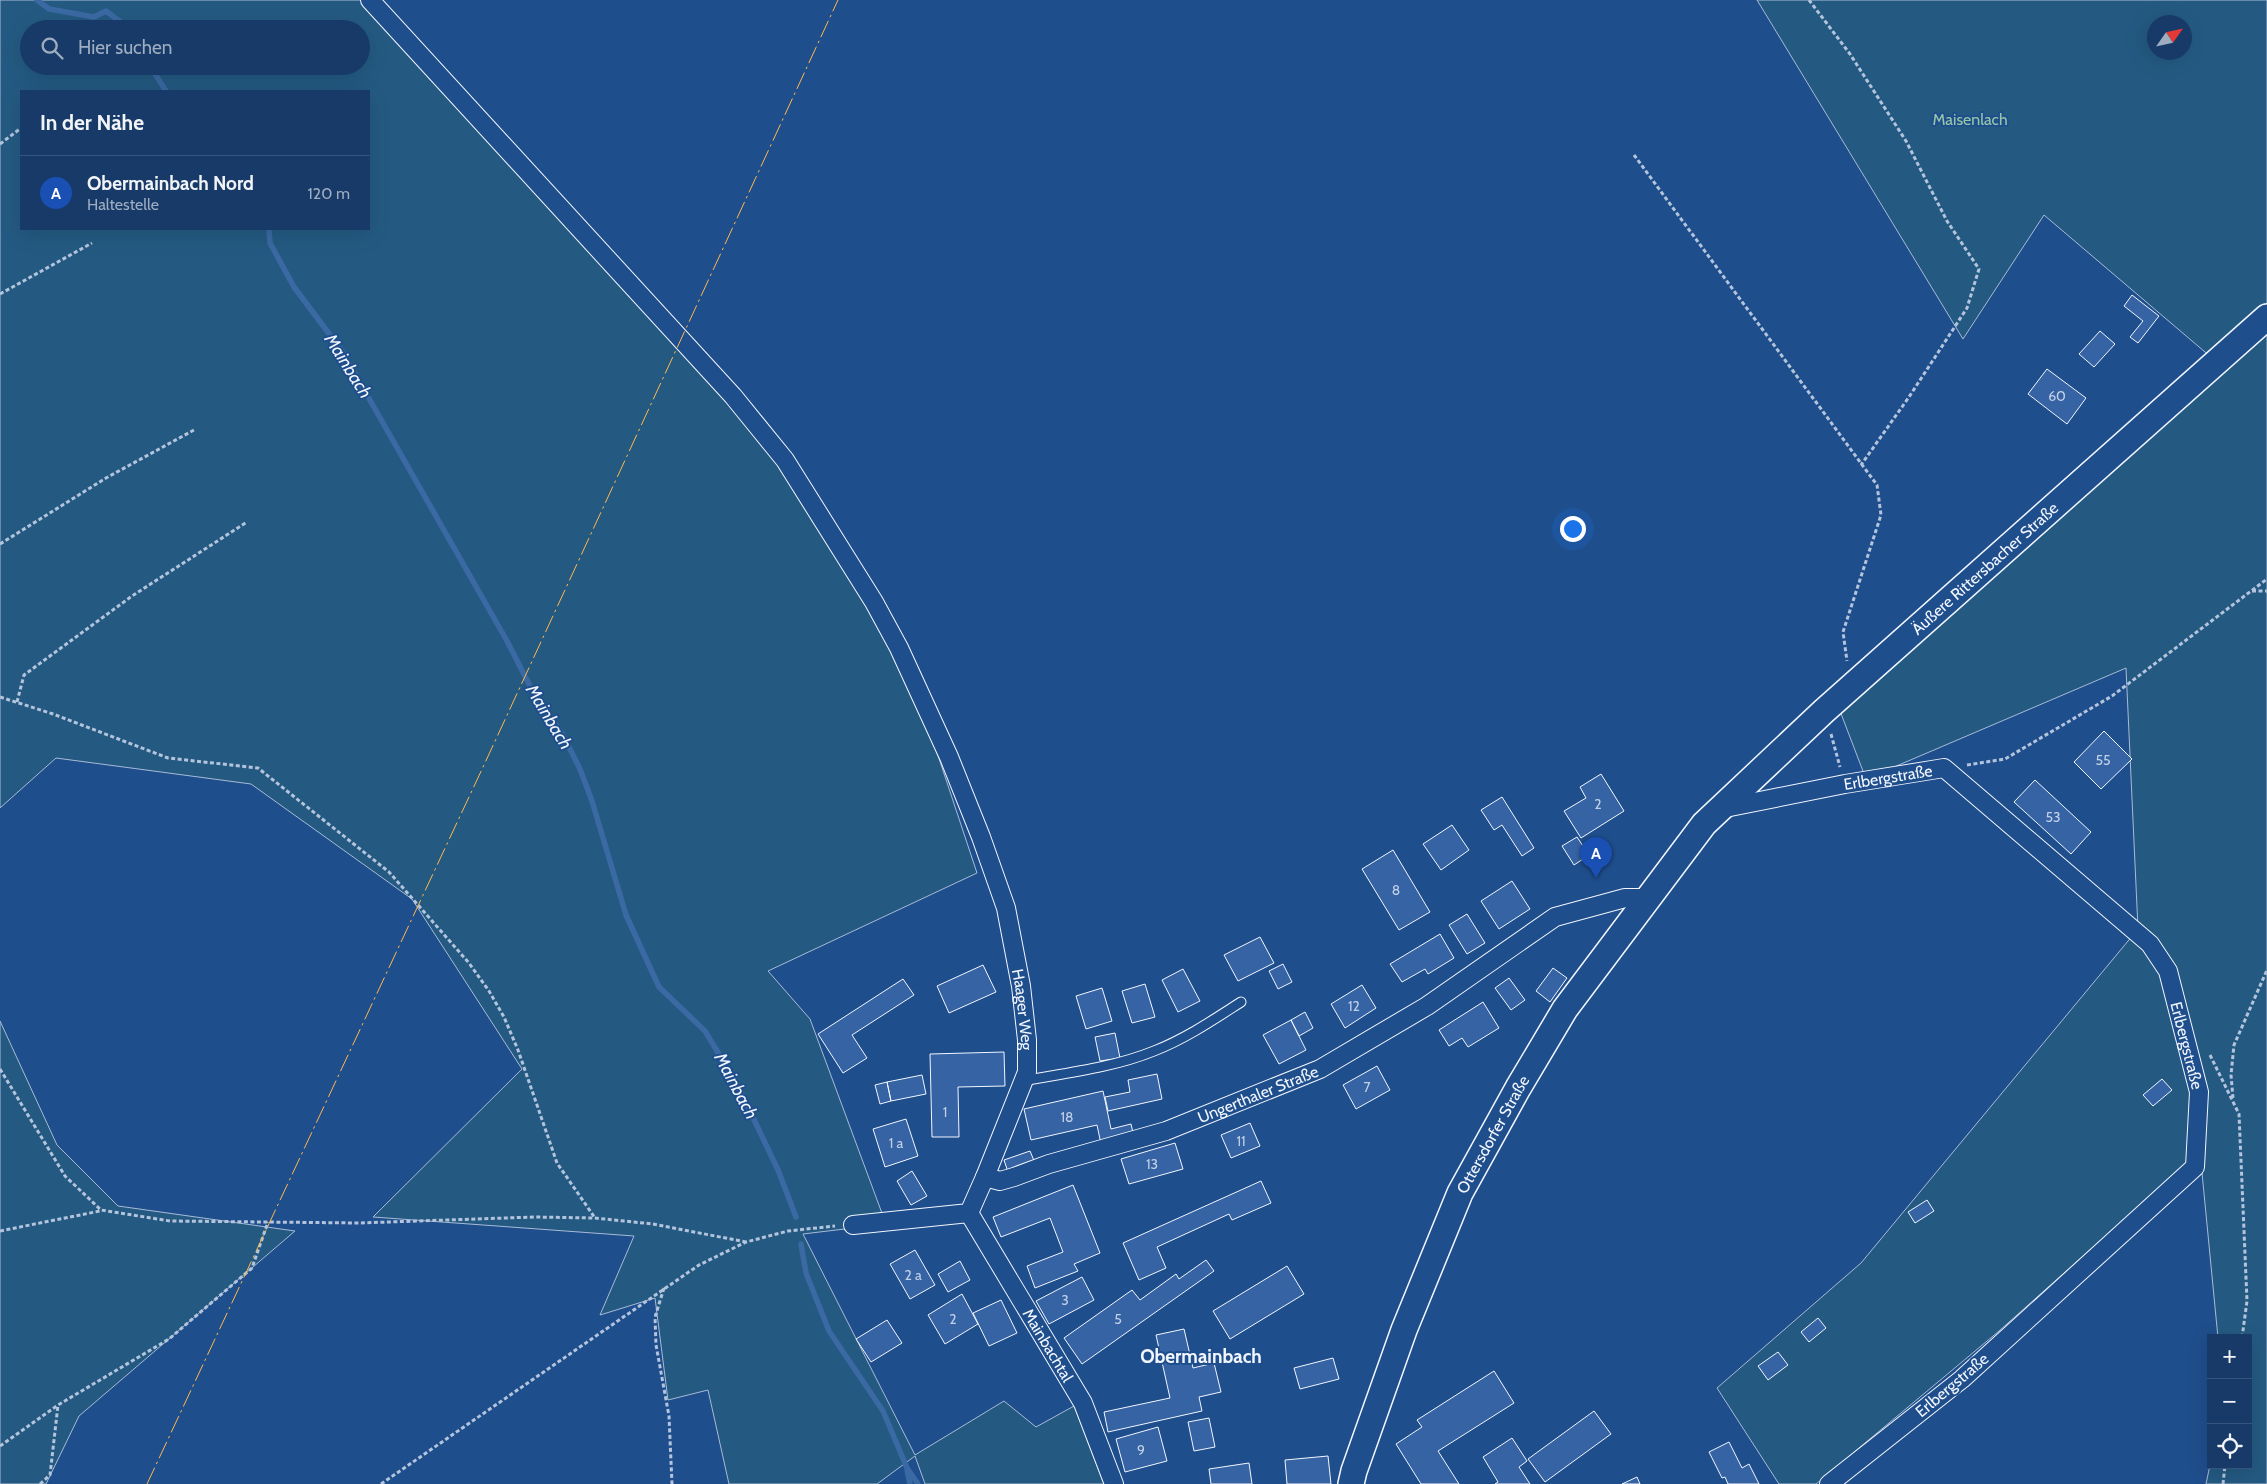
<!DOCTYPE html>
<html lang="de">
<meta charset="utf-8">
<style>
body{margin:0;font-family:Cabin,sans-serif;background:#20416f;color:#f1f3f6}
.controls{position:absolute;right:15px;bottom:15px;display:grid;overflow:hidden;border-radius:0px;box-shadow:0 5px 20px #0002}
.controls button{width:45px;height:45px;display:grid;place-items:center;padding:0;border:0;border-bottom:1px solid #36547d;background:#173a69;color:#f1f3f6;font:25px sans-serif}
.compass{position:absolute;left:2147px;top:15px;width:45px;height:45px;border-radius:50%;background:#173a69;box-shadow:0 5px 20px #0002;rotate:56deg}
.you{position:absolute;left:1572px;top:528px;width:18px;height:18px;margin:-12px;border:4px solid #fff;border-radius:50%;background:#1a73e8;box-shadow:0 0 0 8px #1a73e833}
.badge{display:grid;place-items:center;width:32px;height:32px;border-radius:50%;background:#e69b98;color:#fff;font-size:16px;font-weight:700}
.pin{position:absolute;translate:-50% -41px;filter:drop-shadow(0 1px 2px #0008)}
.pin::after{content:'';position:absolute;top:26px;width:18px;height:15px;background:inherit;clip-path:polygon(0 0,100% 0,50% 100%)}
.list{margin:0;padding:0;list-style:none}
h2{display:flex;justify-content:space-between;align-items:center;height:65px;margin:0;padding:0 20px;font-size:21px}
h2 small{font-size:16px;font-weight:400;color:#9eadc0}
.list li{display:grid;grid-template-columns:32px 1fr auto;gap:15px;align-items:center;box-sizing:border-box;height:75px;padding:0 20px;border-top:1px solid #36547d}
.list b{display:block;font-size:19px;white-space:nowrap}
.list p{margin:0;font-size:16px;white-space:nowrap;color:#9eadc0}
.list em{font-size:16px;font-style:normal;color:#9eadc0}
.icon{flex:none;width:28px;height:28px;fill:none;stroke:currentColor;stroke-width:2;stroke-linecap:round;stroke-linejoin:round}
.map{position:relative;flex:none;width:2267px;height:1484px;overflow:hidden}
.search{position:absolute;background:#173a69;box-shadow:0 5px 20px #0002;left:20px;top:20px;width:350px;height:55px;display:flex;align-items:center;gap:12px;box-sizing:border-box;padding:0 18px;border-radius:28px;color:#9eadc0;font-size:19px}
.panel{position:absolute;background:#173a69;box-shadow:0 5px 20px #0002;left:20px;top:90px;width:350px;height:140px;border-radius:0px}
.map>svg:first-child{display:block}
</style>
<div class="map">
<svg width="2267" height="1484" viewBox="0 0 2267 1484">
<rect width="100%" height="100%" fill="#1f4e8c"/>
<path fill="#245a82" stroke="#a8bbd7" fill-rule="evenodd" d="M0 0H371L768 438 908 665 977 873 768 971 810 1019 886 1224 803 1234 915 1455 1004 1401 1036 1427 1074 1406 1104 1484H925L915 1456 877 1484H729L708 1390 668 1400 655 1298 600 1315 634 1236 373 1217 522 1069 412 899 251 784 56 758 0 808ZM29 29H361V66H29ZM21 91H369V229H21Z
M1757 0H2267V1484H2206L2211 1460V1465H2248V1338H2218L2200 1152 1999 1331 1816 1484H1779L1717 1388 1861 1263 2138 929 2126 668 1866 779 1840 711 2225 369 2044 215 1963 339ZM2154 22H2184V52H2154Z
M0 1021 57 1145 118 1206 295 1231 79 1416 46 1484H0Z"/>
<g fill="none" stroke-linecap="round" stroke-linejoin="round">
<path stroke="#3b69a3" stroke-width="5.5" d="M37 0 49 9 94 17 106 11 122 23 125 29
M150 66 166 91
M269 229 270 243 294 287 342 351 507 641 532 690 563 735 580 769 592 801 626 915 659 987 705 1031 737 1084 778 1170 796 1217
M801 1244 806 1273 829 1331 883 1411 907 1468 918 1484
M907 1470 910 1484"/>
</g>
<path fill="#3563a3" stroke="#f2f6ff" d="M2132 295 2159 316 2138 343 2130 337 2143 321 2124 306Z
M2100 331 2115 344 2094 367 2079 354Z
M2047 369 2086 398 2067 424 2028 394Z
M2104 731 2132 759 2101 789 2074 762Z
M1601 774 1624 811 1581 838 1564 811 1586 798 1580 787Z
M2035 780 2091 832 2071 854 2014 802Z
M1502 797 1534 848 1522 856 1502 825 1494 830 1481 810Z
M1452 825 1469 850 1441 870 1423 844Z
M1577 837 1589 855 1574 865 1562 846Z
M1393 850 1430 912 1399 930 1362 869Z
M1512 881 1530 909 1499 929 1481 901Z
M1467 914 1485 943 1467 954 1449 925Z
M1440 934 1454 958 1428 974 1425 969 1402 982 1390 964Z
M1260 937 1274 963 1238 981 1224 955Z
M1283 964 1292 982 1278 989 1269 971Z
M983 965 996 992 949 1013 937 986Z
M1553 968 1567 978 1550 1002 1536 991Z
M1183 969 1200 1001 1178 1012 1162 980Z
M1509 978 1525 1000 1511 1010 1495 988Z
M903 979 914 995 852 1035 867 1058 843 1073 818 1034Z
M1145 984 1155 1017 1132 1023 1122 991Z
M1362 985 1376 1008 1345 1028 1331 1004Z
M1102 988 1112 1021 1086 1029 1076 996Z
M1483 1002 1499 1028 1468 1047 1462 1038 1449 1046 1439 1030Z
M1305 1012 1313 1028 1299 1036 1291 1020Z
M1291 1020 1306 1050 1279 1064 1263 1035Z
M1115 1033 1120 1058 1100 1061 1095 1037Z
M1004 1052 1005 1086 958 1087 959 1137H932L930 1054Z
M1377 1066 1390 1090 1356 1109 1343 1085Z
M1157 1074 1162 1099 1108 1111 1105 1097 1130 1092 1128 1080Z
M922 1075 926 1094 891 1101 887 1082Z
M2162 1079 2172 1090 2153 1106 2143 1095Z
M887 1082 891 1101 880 1104 875 1085Z
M1103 1091 1111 1129 1131 1124 1134 1137 1101 1144 1097 1125 1031 1140 1024 1109Z
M906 1119 918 1156 885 1167 873 1129Z
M1250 1123 1260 1146 1231 1158 1221 1135Z
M1175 1143 1183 1169 1129 1184 1121 1159Z
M1030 1151 1035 1163 1008 1172 1004 1160Z
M912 1171 927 1196 911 1205 897 1181Z
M1261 1181 1271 1203 1232 1220 1229 1214 1157 1247 1166 1268 1139 1280 1123 1243Z
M1073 1185 1100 1253 1074 1264 1078 1271 1035 1288 1027 1266 1063 1252 1050 1218 1001 1237 993 1217Z
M1927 1200 1934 1211 1915 1223 1908 1212Z
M915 1250 935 1285 910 1299 890 1264Z
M1206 1260 1214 1271 1082 1364 1064 1338 1132 1290 1140 1300 1176 1274 1179 1279Z
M960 1261 970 1280 948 1292 938 1274Z
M1287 1266 1304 1294 1230 1339 1213 1311Z
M1082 1277 1094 1300 1049 1324 1036 1301Z
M962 1294 978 1324 945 1344 928 1315Z
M1001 1300 1017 1333 989 1346 973 1313Z
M1818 1318 1826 1328 1809 1342 1801 1332Z
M887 1320 902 1343 871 1362 856 1339Z
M1184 1329 1193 1368 1214 1363 1221 1392 1199 1397 1202 1411 1108 1432 1104 1412 1170 1398 1156 1335Z
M1778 1352 1788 1365 1768 1380 1758 1366Z
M1333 1358 1339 1379 1300 1389 1294 1368Z
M1494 1371 1514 1403 1438 1451 1459 1484H1421L1396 1444 1422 1427 1417 1420Z
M1594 1411 1611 1434 1545 1482 1528 1459Z
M1209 1418 1215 1447 1194 1451 1188 1422Z
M1158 1427 1167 1461 1125 1472 1116 1439Z
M1512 1438 1527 1461 1519 1467 1530 1484H1495L1498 1482 1483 1457Z
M1729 1442 1742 1468 1749 1464 1759 1484H1728L1725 1477 1722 1478 1709 1452Z
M1328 1456 1331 1484H1287L1285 1460Z
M1249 1463 1252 1484H1211L1209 1469Z
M1637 1477 1640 1484H1622Z"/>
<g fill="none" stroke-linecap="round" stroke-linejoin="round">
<g stroke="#f2f6ff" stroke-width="11">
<path id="lane" d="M1022 1081C1066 1073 1112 1068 1154 1051 1185 1039 1213 1020 1241 1002"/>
</g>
<g stroke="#f2f6ff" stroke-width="20">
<g id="street">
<path id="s1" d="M370 0 733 396 785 460 874 602 899 648 949 757 981 837 1006 908 1021 986 1027 1040V1072L985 1177"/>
<path id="s2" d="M1720 809 1845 784 1944 768 2150 944 2168 971 2199 1092 2195 1167 1962 1379 1829 1484"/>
<path id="s3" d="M969 1213 1083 1403 1114 1484"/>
<path id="s4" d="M853 1225 969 1213 985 1177 1000 1181 1014 1177 1049 1164 1166 1131 1320 1069 1427 1006 1555 917 1625 898H1648"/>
</g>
</g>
<g stroke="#f2f6ff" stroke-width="28">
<g id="secondary">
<path id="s5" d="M1351 1484 1354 1471 1404 1330 1460 1193 1518 1088 1565 1009 1704 824 1824 711 2267 317"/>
</g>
</g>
<path stroke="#b3c4dc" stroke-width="3" stroke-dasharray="4 2.5" stroke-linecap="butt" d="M1809 0 1850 54 1906 141 1947 221 1979 269 1967 308 1909 397 1861 465
M0 144 21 128
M1634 155 1877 485 1881 515 1843 632 1847 661
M0 294 92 243
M0 544 106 478 194 430
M2252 591H2267
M0 697 53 714 168 758 258 768 389 872 469 963 489 991 504 1017 518 1050 557 1163 595 1218
M17 702 24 675 132 596 247 522
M1831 734 1840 767
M1967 765 2005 759 2112 696 2267 579
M2210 1055 2239 1114 2247 1301 2242 1338
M0 1069 65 1176 101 1210 170 1221 359 1223 535 1217 595 1218 653 1224 746 1242
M2233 1098 2231 1075 2234 1045 2267 970
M0 1231 100 1211
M664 1288 655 1317 656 1345 669 1416 672 1484
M0 1446 58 1405 169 1339 252 1268 268 1222
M40 1484 50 1475 58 1405
M381 1484 699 1265 746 1242 788 1231 835 1226
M2223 1484 2225 1465"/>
<use href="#lane" stroke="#1f4e8c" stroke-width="9"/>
<use href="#street" stroke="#1f4e8c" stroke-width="18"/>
<use href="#secondary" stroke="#1f4e8c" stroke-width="25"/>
<path stroke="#ffb74d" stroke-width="1" stroke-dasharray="18 4 2.5 4" stroke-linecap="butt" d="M147 1484 484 765 838 0"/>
</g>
<g text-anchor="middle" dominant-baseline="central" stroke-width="4" stroke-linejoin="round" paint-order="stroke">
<g font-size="14" fill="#c3d1e8">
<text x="2057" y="396">60</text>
<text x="2103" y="760">55</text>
<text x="1598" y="804">2</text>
<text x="2053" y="817">53</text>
<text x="1396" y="890">8</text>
<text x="1354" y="1006">12</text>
<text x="1367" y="1087">7</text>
<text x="945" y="1112">1</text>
<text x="1067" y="1117">18</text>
<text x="1241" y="1141">11</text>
<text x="896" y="1143">1 a</text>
<text x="1152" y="1164">13</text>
<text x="913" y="1275">2 a</text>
<text x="1065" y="1300">3</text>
<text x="953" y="1319">2</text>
<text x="1118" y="1319">5</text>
<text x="1141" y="1450">9</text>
</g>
<g font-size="16" fill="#97c8a6" stroke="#1f4e8c">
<text x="1970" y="119">Maisenlach</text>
</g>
<g font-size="16" fill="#f2f6ff" stroke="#1f4e8c">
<text stroke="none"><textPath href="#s5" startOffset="1134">Äußere Rittersbacher Straße</textPath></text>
<text stroke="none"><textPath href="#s2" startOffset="171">Erlbergstraße</textPath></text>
<text stroke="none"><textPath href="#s1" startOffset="1224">Haager Weg</textPath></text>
<text stroke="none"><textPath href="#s2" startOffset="608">Erlbergstraße</textPath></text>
<text stroke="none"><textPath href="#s4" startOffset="444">Ungerthaler Straße</textPath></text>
<text stroke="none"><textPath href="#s5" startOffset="378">Ottersdorfer Straße</textPath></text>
<text stroke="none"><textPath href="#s3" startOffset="154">Mainbachtal</textPath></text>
<text transform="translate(1952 1385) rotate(-40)">Erlbergstraße</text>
</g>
<g font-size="18" font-style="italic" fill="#f2f6ff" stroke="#1f4e8c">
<text transform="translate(348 366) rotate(58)">Mainbach</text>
<text transform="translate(549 717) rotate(59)">Mainbach</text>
<text transform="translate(736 1086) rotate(62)">Mainbach</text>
</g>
<g font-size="19" font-weight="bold" fill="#f2f6ff" stroke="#1f4e8c">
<text x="1201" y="1356">Obermainbach</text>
</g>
</g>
</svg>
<div class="controls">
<button>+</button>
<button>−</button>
<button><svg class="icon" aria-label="locate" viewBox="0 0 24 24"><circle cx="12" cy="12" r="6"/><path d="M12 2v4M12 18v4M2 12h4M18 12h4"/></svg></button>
</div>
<svg class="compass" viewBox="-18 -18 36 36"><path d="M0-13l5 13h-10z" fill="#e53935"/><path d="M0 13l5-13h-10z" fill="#9eadc0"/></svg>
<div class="you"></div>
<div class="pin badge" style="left:1596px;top:878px;background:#1a4fb4">A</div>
<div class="search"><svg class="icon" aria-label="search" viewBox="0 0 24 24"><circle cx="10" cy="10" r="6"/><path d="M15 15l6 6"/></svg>Hier suchen</div>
<section class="panel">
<h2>In der Nähe<small></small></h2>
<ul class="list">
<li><span class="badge" style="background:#1a4fb4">A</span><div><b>Obermainbach Nord</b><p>Haltestelle</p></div><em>120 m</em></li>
</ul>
</section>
</div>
